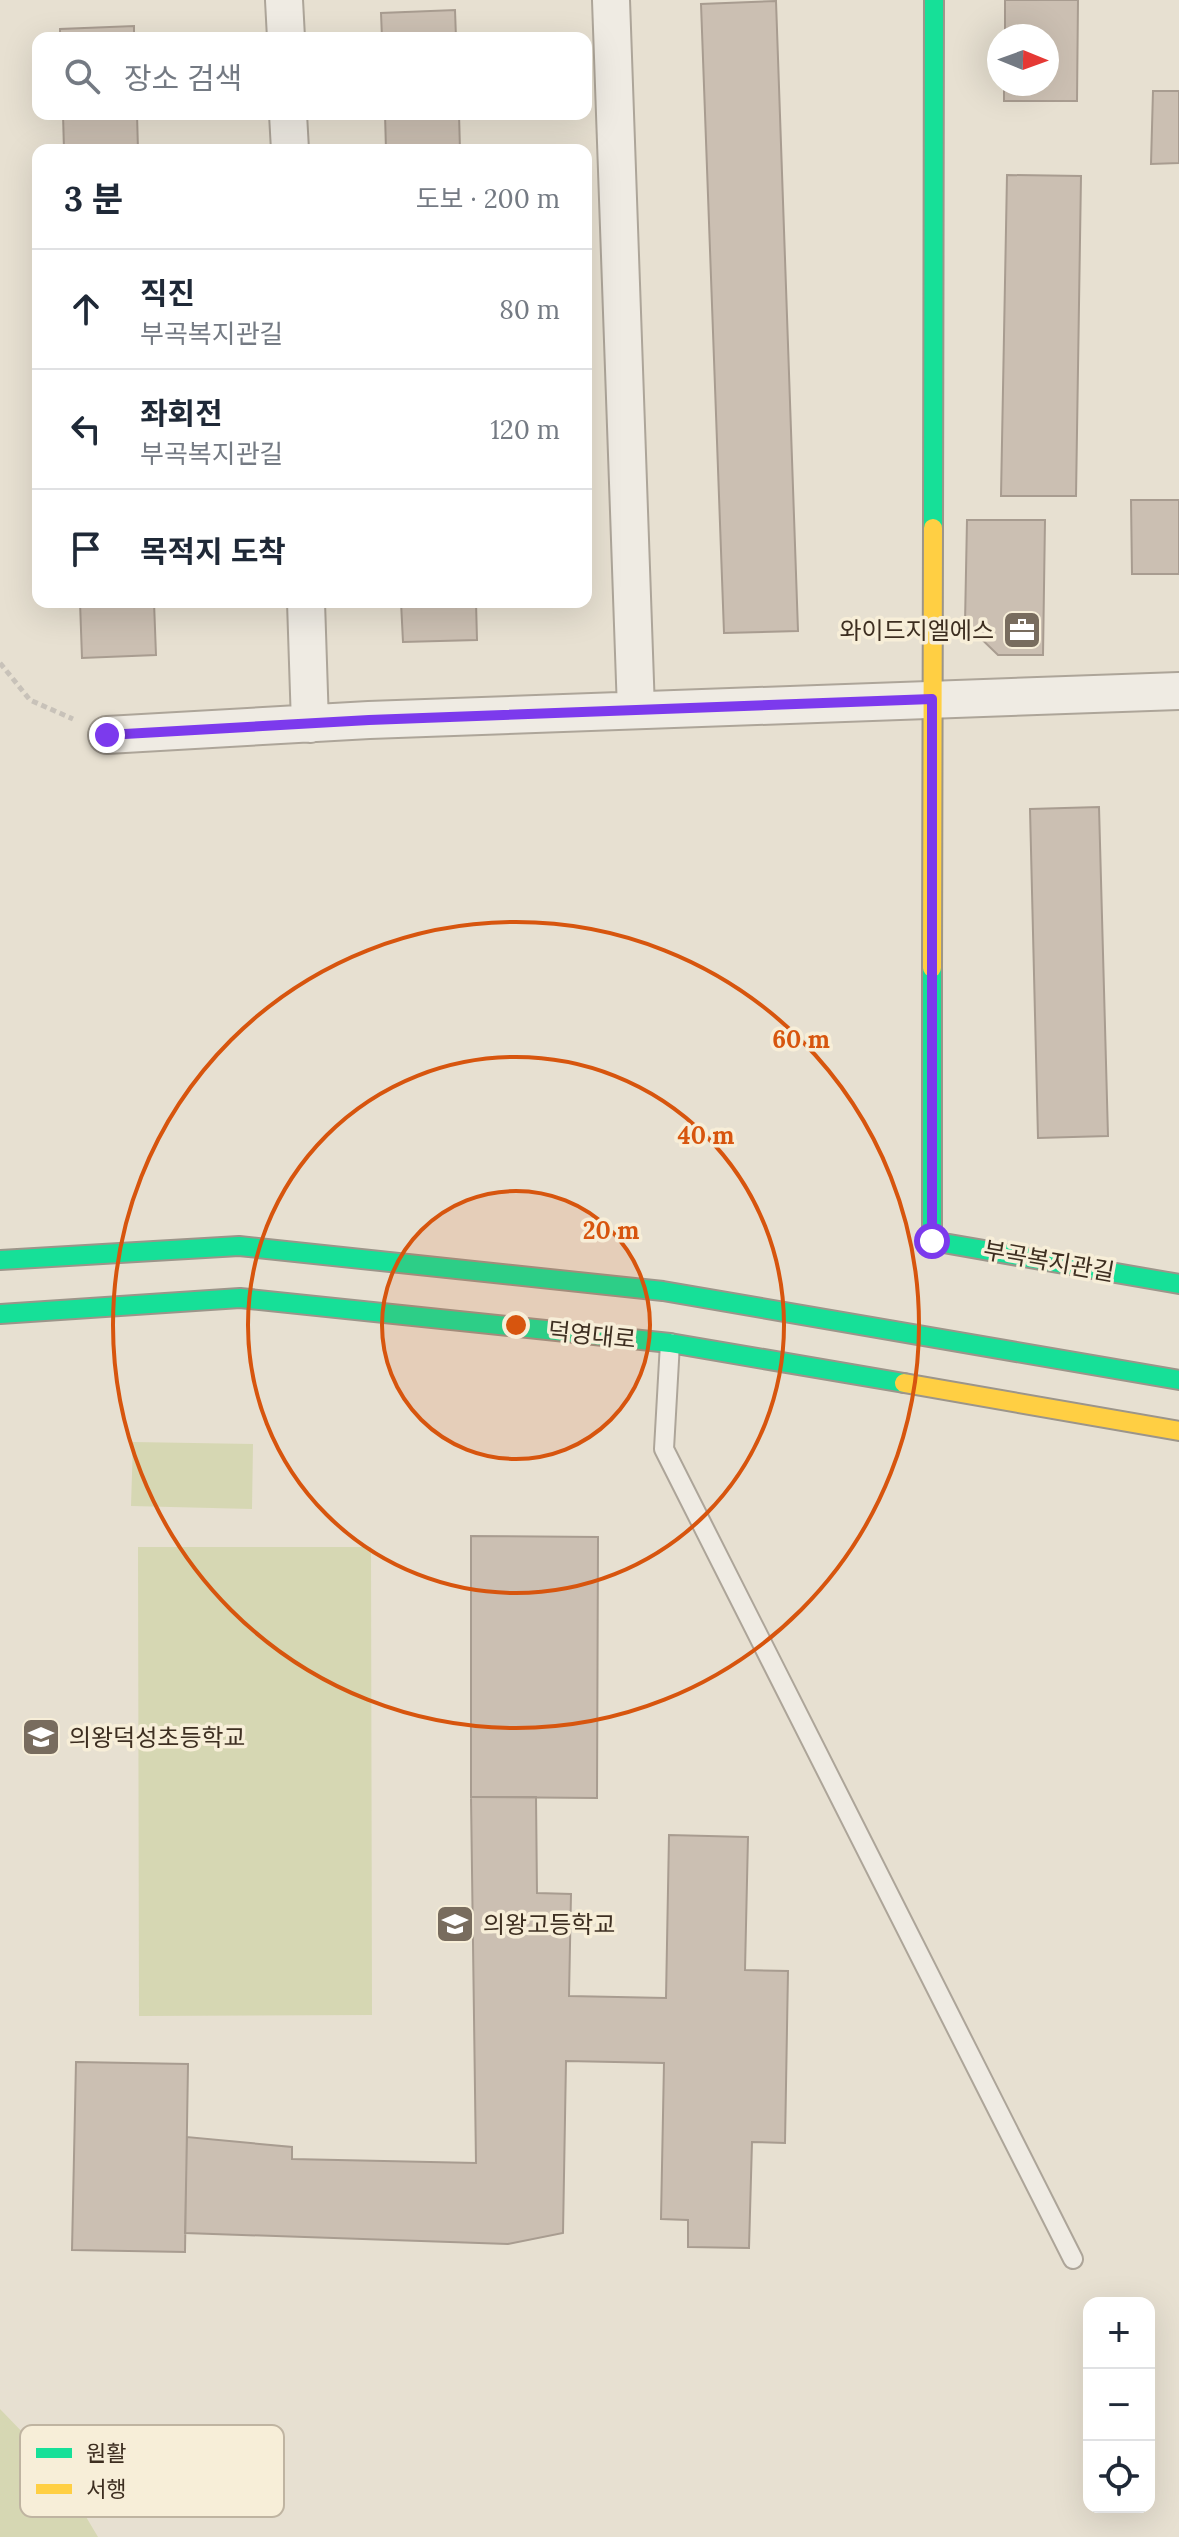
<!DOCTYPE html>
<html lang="ko">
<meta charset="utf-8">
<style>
body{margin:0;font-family:Lora,"Noto Sans KR",serif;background:#f2f2f3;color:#1f2937}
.controls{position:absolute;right:24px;bottom:24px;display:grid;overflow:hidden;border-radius:16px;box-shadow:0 8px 32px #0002}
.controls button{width:72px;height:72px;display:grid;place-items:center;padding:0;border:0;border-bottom:2px solid #e0e1e3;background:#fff;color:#1f2937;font:40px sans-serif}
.compass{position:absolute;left:987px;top:24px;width:72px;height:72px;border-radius:50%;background:#fff;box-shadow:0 8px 32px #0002;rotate:91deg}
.stop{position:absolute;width:24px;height:24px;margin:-18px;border:6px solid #7c3aed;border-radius:50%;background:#fff}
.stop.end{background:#7c3aed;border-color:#fff;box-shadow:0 2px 8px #0008}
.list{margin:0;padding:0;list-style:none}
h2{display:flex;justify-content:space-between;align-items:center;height:104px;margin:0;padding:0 32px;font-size:34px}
h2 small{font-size:26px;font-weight:400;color:#747a83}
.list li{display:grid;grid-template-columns:52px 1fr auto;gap:24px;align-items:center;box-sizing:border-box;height:120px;padding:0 32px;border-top:2px solid #e0e1e3}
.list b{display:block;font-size:30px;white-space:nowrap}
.list p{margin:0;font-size:26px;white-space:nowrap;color:#747a83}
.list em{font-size:26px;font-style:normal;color:#747a83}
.icon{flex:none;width:44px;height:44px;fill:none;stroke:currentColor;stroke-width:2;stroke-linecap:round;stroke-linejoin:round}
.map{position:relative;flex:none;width:1179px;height:2537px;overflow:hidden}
.search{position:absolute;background:#fff;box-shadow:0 8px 32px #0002;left:32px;top:32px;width:560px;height:88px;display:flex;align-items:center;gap:20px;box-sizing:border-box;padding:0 28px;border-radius:16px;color:#747a83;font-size:30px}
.panel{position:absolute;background:#fff;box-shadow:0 8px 32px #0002;left:32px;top:144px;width:560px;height:464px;border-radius:16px}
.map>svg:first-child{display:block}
</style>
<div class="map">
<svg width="1179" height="2537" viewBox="0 0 1179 2537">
<rect width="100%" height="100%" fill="#e7e0d1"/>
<path fill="#d6d7b3" d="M133 1442 253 1444 252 1509 131 1506Z
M138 1547H371L372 2015 139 2016Z
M0 2409 57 2468 98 2537H0Z"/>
<path fill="#cbbfb2" stroke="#a89c90" stroke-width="2" d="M1005 0H1078L1077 101H1004V84H1047V36H1005Z
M776 1 798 631 724 633 701 4Z
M455 10 456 38H382L381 13Z
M134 26V38H60V29Z
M1153 91H1179V163L1151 164Z
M63 114H137L138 150H64Z
M385 114H459L460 150H386Z
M1007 175 1081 176 1076 496H1001Z
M1131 500H1179V574H1132Z
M967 520H1045L1043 655H998L965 623Z
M80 602H154L156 655 82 658Z
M401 602H476L477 640 403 642Z
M1099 807 1108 1136 1038 1138 1030 809Z
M471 1536 598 1537 597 1798 471 1797Z
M471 1797H536L537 1893 571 1894 569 1996 666 1998 669 1835 748 1837 745 1970 788 1971 785 2143 752 2142 749 2248 688 2247V2220L661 2219 664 2063 566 2061 563 2233 508 2244 185 2233 187 2137 292 2147V2159L476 2163Z
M76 2062 188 2064 185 2252 72 2250Z"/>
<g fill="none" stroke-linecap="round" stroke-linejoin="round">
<g stroke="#ada599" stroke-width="22">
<path id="lane" d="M670 1343 664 1449 1073 2259"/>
</g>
<g stroke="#ada599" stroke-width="40">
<path id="street" d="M284 0 286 38
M611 0 636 710
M288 114 290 150
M306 602 310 724
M107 735 369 720 1179 691"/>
</g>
<g stroke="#9c958a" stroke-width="22">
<path id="fast" d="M933 528 934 0
M932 968V1241L1179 1284
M0 1260 239 1246 663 1291 1179 1380
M0 1314 240 1298 670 1343 904 1383"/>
</g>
<g stroke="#9c958a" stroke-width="22">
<path id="slow" d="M932 968 933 528
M904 1383 1179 1431"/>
</g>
<path stroke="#c8c2b9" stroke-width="5" stroke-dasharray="6 4" stroke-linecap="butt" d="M0 663 30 700 73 719"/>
<use href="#lane" stroke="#efebe3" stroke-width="18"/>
<use href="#street" stroke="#efebe3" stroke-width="36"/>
<use href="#fast" stroke="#16e098" stroke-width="18"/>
<use href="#slow" stroke="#ffcf43" stroke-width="18"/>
</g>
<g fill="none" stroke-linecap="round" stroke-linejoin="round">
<path stroke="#7c3aed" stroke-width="10" d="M107 735 369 720 932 699V1241"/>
</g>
<circle cx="516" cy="1325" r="134" fill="#d7550e" fill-opacity=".12"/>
<g fill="none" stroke="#d7550e" stroke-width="4">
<circle cx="516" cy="1325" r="134"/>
<circle cx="516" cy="1325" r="268"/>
<circle cx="516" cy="1325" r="403"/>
</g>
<defs>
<g id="office-square" transform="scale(2)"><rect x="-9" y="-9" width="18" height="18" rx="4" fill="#786c5e" stroke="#f7eed8"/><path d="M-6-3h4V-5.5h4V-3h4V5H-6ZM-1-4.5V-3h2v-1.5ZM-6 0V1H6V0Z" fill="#fff"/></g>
<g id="school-square" transform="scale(2)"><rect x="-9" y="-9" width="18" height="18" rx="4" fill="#786c5e" stroke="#f7eed8"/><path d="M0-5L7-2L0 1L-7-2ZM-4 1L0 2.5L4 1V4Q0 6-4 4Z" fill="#fff"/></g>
</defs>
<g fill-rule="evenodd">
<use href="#office-square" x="1022" y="630"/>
<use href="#school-square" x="41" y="1737"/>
<use href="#school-square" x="455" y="1924"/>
</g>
<g text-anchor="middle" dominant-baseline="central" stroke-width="7" stroke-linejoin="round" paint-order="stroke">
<g font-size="24" fill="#3d2e20" stroke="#f7eed8" text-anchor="start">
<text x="994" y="630" text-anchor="end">와이드지엘에스</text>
<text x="69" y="1737">의왕덕성초등학교</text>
<text x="483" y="1924">의왕고등학교</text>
</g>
<g font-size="24" fill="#3d2e20" stroke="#f7eed8">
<text transform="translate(1049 1261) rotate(10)">부곡복지관길</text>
<text transform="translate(592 1335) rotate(6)">덕영대로</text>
</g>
</g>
<rect x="20" y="2425" width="264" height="92" rx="12" fill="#f7eed8" stroke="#bfb4a1" stroke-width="2"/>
<rect x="36" y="2448" width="36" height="10" fill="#16e098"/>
<rect x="36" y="2484" width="36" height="10" fill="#ffcf43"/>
<g font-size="22" fill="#3d2e20">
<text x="86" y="2461">원활</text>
<text x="86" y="2497">서행</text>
</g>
<circle cx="516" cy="1325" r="12" fill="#d7550e" stroke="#f7eed8" stroke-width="4"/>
<g font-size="24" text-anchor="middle" font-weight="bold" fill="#d7550e" stroke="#f7eed8" stroke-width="7" stroke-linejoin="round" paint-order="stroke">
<text x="801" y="1048">60 m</text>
<text x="706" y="1144">40 m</text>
<text x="611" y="1239">20 m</text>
</g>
</svg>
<div class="controls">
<button>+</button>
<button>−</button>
<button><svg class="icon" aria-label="locate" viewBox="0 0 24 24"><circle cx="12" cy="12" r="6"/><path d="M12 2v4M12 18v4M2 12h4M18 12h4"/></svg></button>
</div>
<svg class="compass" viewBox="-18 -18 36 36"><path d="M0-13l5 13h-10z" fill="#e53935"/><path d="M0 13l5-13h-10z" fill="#747a83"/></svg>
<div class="stop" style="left:932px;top:1241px"></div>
<div class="stop end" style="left:107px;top:735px"></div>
<div class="search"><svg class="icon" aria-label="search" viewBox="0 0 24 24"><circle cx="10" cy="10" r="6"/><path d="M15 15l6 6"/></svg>장소 검색</div>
<section class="panel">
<h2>3 분<small>도보 · 200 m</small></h2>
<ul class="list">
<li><svg class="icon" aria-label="ahead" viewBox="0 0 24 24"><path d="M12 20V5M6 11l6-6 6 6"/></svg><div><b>직진</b><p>부곡복지관길</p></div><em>80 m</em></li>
<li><svg class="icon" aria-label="left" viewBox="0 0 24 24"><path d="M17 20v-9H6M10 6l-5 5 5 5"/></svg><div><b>좌회전</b><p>부곡복지관길</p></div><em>120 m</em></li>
<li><svg class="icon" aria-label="arrive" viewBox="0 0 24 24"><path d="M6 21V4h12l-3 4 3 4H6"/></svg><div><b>목적지 도착</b></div></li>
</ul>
</section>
</div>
